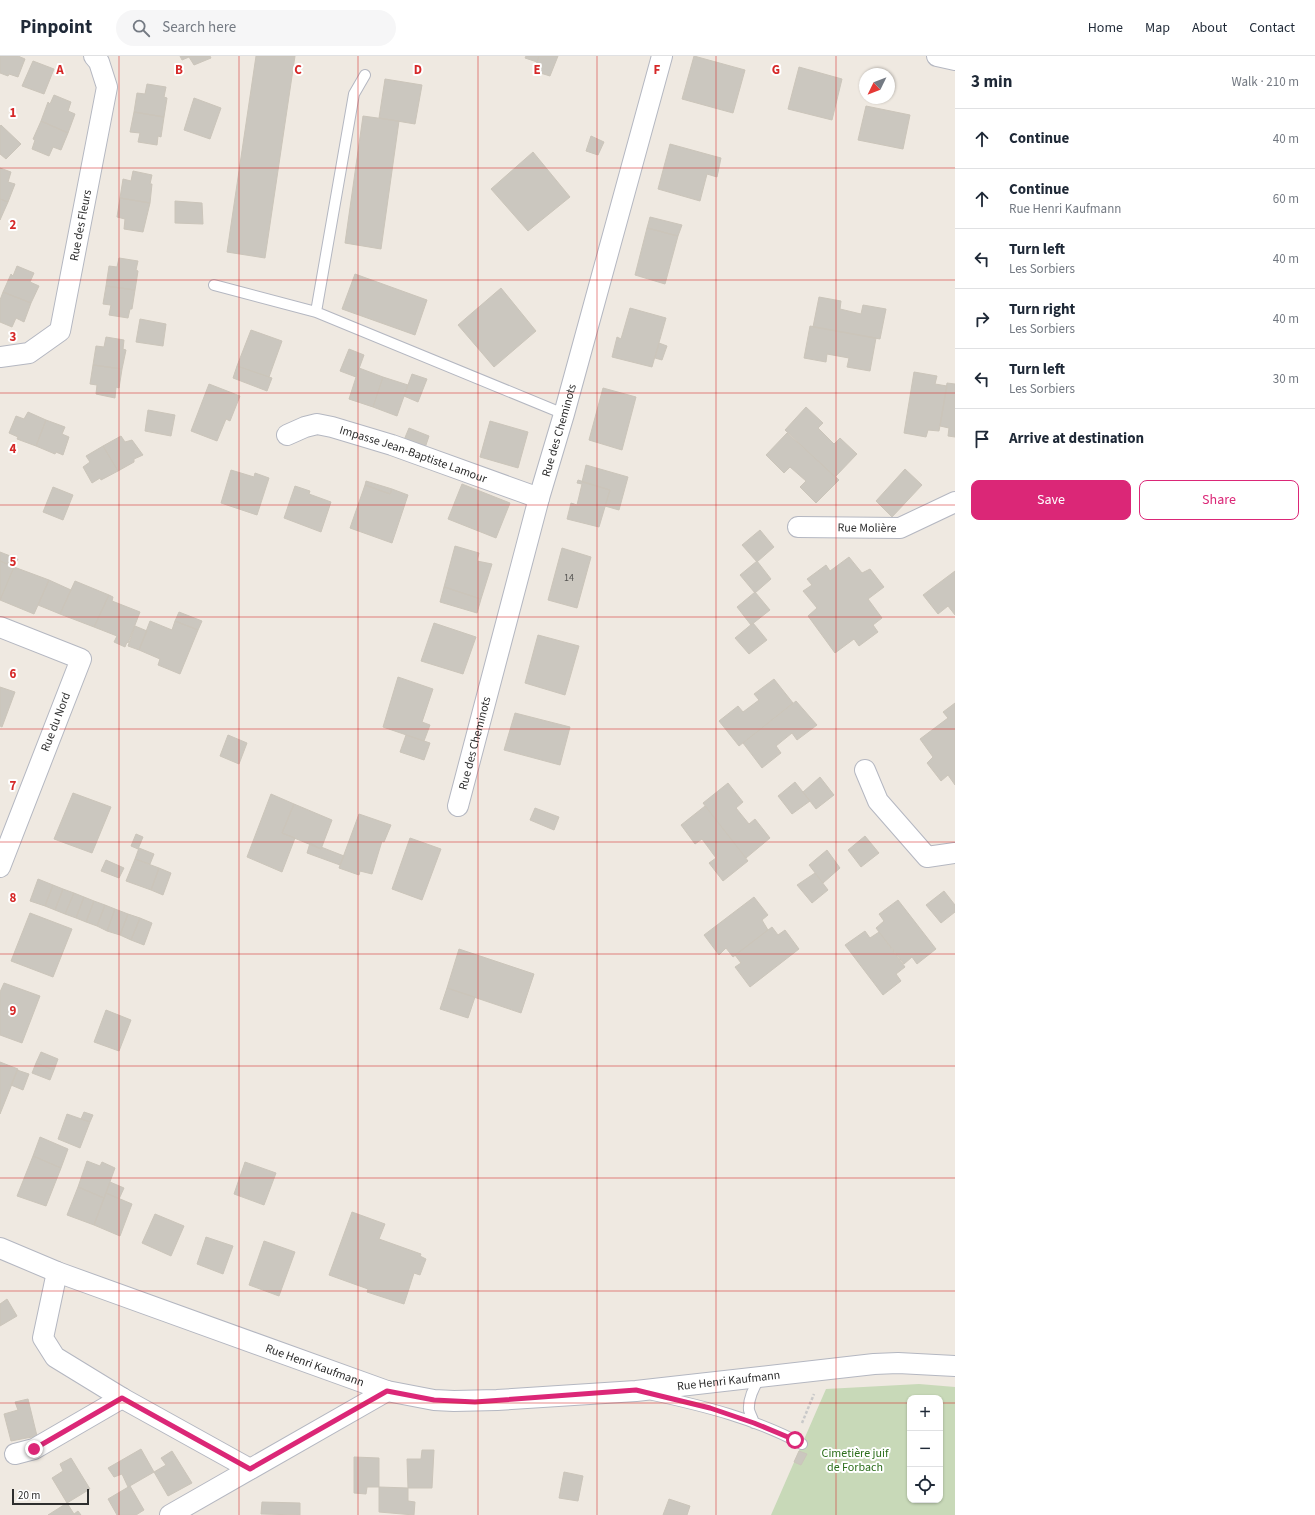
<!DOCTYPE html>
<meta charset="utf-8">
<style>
body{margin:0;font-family:"Source Sans 3",sans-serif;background:#f6f6f7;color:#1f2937}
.controls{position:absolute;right:12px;bottom:12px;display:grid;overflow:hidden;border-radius:8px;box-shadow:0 1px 3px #0004}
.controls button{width:36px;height:36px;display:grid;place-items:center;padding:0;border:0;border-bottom:1px solid #e0e1e3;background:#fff;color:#1f2937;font:20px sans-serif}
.compass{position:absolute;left:859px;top:12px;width:36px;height:36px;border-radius:50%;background:#fff;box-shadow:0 1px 3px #0004;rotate:227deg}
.scale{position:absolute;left:12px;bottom:10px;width:77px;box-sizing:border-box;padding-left:4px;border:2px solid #2e2e2e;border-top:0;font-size:11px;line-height:14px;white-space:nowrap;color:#2e2e2e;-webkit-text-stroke:3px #fff;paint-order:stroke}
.stop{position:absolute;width:12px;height:12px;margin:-9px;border:3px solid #db2777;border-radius:50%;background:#fff}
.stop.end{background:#db2777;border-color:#fff;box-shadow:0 1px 4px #0008}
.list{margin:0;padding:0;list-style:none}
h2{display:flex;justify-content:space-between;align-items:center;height:52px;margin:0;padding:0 16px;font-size:17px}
h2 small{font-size:13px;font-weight:400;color:#747a83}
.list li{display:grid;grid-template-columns:26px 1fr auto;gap:12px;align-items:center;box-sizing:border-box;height:60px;padding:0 16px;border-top:1px solid #e0e1e3}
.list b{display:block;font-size:15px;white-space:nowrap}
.list p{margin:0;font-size:13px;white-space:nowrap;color:#747a83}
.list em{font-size:13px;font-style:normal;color:#747a83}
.actions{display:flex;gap:8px;padding:12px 16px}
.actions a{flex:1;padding:9px 0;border:1px solid #db2777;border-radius:8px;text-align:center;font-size:14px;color:#db2777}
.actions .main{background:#db2777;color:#fff}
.icon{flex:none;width:22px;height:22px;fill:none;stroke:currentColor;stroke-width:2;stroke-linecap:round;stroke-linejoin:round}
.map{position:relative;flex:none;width:955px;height:1459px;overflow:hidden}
header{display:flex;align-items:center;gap:24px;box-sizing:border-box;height:56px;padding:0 20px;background:#fff;border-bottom:1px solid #e0e1e3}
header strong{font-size:19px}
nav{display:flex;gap:22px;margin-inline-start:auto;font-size:14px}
.search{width:280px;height:36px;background:#f6f6f7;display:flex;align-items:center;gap:10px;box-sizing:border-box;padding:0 14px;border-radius:22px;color:#747a83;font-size:15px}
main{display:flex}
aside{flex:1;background:#fff}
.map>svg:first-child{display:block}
</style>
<header>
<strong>Pinpoint</strong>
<div class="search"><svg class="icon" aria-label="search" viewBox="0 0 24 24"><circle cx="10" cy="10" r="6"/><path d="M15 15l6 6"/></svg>Search here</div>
<nav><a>Home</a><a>Map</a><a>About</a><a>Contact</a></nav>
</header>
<main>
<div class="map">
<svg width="955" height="1459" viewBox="0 0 955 1459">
<rect width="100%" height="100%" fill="#efe9e1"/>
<path fill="#c8d9b8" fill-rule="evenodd" d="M919 1328 955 1331V1459H771L826 1333ZM910 1342H940V1444H910Z"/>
<path fill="#cbc7bf" stroke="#cbc5ba" d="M0 0H18L25 3 18 21 9 18 8 20 0 17Z
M180 0H210L211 2 194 9 189 1 182 4Z
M256 0H295L265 202 227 196Z
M526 0H539L537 6 525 2Z
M539 0H558L550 20 534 15Z
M694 0 745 14 733 57 682 43Z
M33 5 54 13 44 38 22 30Z
M799 11 842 23 832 64 788 53Z
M385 23 422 29 415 68 379 62Z
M147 28 166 31 164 41 167 42 164 61 134 56 137 37 145 38Z
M54 39 71 46 68 55 75 58 68 77 41 65 48 46 50 48Z
M194 42 221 52 210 83 184 74Z
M866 50 910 59 903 93 858 84Z
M134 56 164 61 161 81 158 80 157 89 138 86 140 77 130 76Z
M363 60 399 65 381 193 345 187Z
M41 65 68 77 61 94 53 91 49 100 32 93 35 84 33 83Z
M1 69 21 88 6 103 0 98V70Z
M591 80 604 86 598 99 586 95Z
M670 88 721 102 717 121 707 118 700 145 658 133Z
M533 96 570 141 528 175 491 133Z
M0 112 11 116 8 126 15 128 8 146 0 143Z
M133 115 152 119 150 128H152L150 147 120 142 123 123 131 125Z
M120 142 150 147 143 176 124 173 125 163 117 161Z
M0 143 8 146 0 164Z
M175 145 202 147 203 168 175 167Z
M650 161 682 169 678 180 647 172Z
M647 172 678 180 665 228 635 219Z
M119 202 138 205 136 214 138 215 135 234 106 230 109 210 117 211Z
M17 210 34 217 30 226 39 230 31 247 3 236 11 218 13 220Z
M355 218 427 244 415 279 342 253Z
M106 230 135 234 132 253H130L128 262 109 259 111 249 103 248Z
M501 232 536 275 494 311 458 269Z
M3 236 31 247 24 266 16 262 12 271 0 266V244Z
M819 241 841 245 840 253 861 258 863 249 886 253 880 283 813 271Z
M630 252 666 262 652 311 612 301 617 281 621 283Z
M140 263 166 268 163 290 136 286Z
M810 270 876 282 870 315 847 311 849 302 827 298 826 306 804 302Z
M251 274 282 285 269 321 237 310Z
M106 281 124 284 123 293 126 294 122 313 93 309 96 290 104 291Z
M659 287 667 290 662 304 655 302Z
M349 293 364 299 356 321 340 315Z
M93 309 122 313 119 332 116 331 115 342 96 338 97 329 90 328Z
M237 310 272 322 267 335 233 322Z
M359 312 383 321 373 351 349 343Z
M914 316 937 320 935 328 947 330 939 375 928 374 926 381 904 377Z
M412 318 427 323 418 346 404 340Z
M383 321 408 329 397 360 373 351Z
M947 327 955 328V381L948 380 949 372 940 370Z
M209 328 240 340 230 365 226 363 217 385 191 375Z
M603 332 636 341 622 394 589 384Z
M806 351 823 367 818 372 834 388 840 382 857 398 835 421 785 374Z
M148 354 175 359 171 380 145 375Z
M28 356 46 364 36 390 17 383 18 381 9 377 16 360 24 363Z
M46 364 65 371 62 378 69 381 63 399 56 396 55 398 36 390Z
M490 365 528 376 518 412 480 401Z
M409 372 429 380 425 392 404 384Z
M787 377 839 424 816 447 800 431 806 425 790 411 784 417 766 399Z
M121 380 125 386 132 384 143 399 134 403V406L118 415 103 390Z
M103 390 118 415 101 424 100 422 92 427 83 411 90 406 86 400Z
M586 409 628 421 619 454 605 450 610 434 582 426Z
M905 413 922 429 892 461 876 445Z
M231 414 254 421 255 417 269 422 257 459 221 447Z
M578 424 610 434 599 471 567 463 571 447 577 449 582 428 577 427Z
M366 425 392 433 390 438 365 429Z
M462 428 510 447 496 482 448 463Z
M365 429 390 438 392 433 408 439 392 487 350 472Z
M295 430 310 435 309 438 331 446 321 476 284 462Z
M53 431 73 439 63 464 43 456Z
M760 474 774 491 757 506 742 489Z
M455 490 479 497 477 505 492 508 481 543 444 531Z
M562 492 591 501 577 552 548 544Z
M0 496 18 503 14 511 0 505Z
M849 501 862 517 870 513 884 531 868 543 882 562 873 569 878 576 859 590 854 583 835 597 808 560 817 552 803 535 812 529 807 523 826 509 830 515Z
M0 505 14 511 0 544Z
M757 505 771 523 755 537 740 519Z
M14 511 49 524 34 558 0 544Z
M955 515V559L948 550 938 558 923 539Z
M49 524 71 534 60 558 38 549Z
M75 525 109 539 94 571 60 558Z
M444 531 481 543 477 557 440 546Z
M755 536 770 554 751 569 737 551Z
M109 539 113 541 112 545 140 556 128 587 127 586 125 591 114 586 117 580 94 571Z
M179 556 202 565 198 574 175 565Z
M150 565 172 574 175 565 198 574 180 618 158 609 160 603 139 594Z
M434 567 476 581 463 618 421 605Z
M753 567 767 584 749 598 735 582Z
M135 570 147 575 139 594 128 590Z
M538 579 579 590 565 639 525 627Z
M398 621 433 633 422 666 430 669 424 685 383 671Z
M774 623 793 647 739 690 719 665 738 650 743 656 759 644 754 638Z
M0 631 15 636 2 671 0 670Z
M796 645 817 669 797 684 792 677 776 690 781 697 762 712 743 687Z
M955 647V729L948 719 941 725 927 707 933 701 920 683 948 662 943 656Z
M515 657 570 671 560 709 504 694Z
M228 679 247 687 239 708 220 700Z
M406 679 430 687 424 704 400 696Z
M820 721 834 739 816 753 803 736Z
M795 726 810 745 792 758 778 740Z
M728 727 743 746 736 752 749 768 755 763 770 782 746 802 703 747Z
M73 737 111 751 92 797 54 783Z
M271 738 294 748 282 777 295 782 282 816 247 801Z
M294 748 332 764 321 793 282 777Z
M705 750 748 805 723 825 709 807 716 802 702 783 695 788 681 769Z
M535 752 559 761 554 774 530 764Z
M359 758 391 769 384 786 382 785 372 818 360 815 359 819 339 812Z
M136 778 143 781 138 793 131 790Z
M865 780 879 797 861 811 848 794Z
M410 782 441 793 422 844 392 833Z
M310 787 321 793V791L344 800 340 809 307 797Z
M139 792 154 798 150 808 135 803Z
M827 794 840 812 823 827 809 809Z
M135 803 159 812 151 834 126 825Z
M106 804 124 812 119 822 101 815Z
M159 812 171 817 163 839 151 834Z
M815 817 828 834 812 847 797 829Z
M38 823 53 829 45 850 30 845Z
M53 829 63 833 55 854 45 850Z
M63 833 74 837 65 858 55 854Z
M944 835 955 849V856L941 867 926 849Z
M74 837 84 841 76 862 65 858Z
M84 841 94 845 86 866 76 862Z
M754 841 768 859 762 864 768 874 733 901 726 892 719 899 704 879Z
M898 844 936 893 917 908 912 901 904 908 876 872 884 865 879 858Z
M94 845 105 849 97 870 86 866Z
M105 849 115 853 107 875 97 870Z
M115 853 128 858 120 879 107 875Z
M30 857 72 873 53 921 11 905Z
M128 858 140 862 131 884 120 879Z
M140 862 152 867 144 889 131 884Z
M772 871 778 879 785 874 799 893 750 931 735 911 741 907 735 899Z
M865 875 870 882 879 876 905 911 896 918 901 925 883 939 845 889Z
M459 893 534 918 521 957 447 932Z
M4 927 40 940 22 987 0 979V936Z
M447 932 475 941 468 962 440 953Z
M106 954 131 964 119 995 94 986Z
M41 996 58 1003 54 1014 36 1007Z
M0 1006 18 1013 0 1058Z
M36 1007 54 1014 50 1024 32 1017Z
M17 1014 29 1018 23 1034 11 1029Z
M84 1056 93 1059 90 1066 81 1063Z
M67 1058 90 1066 80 1092 58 1083Z
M40 1081 68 1093 61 1112 33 1100Z
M33 1100 61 1112 46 1150 17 1140Z
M87 1105 100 1110 102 1106 115 1112 104 1142 78 1131Z
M245 1106 276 1117 264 1149 234 1138Z
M110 1126 124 1132 119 1143 106 1137Z
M78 1131 104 1142 94 1169 67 1159Z
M106 1137 132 1148 120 1180 94 1169Z
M352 1156 385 1168 379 1183 421 1198 420 1200 426 1203 420 1219 414 1217 404 1248 367 1236 368 1233 329 1219Z
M155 1158 184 1170 171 1200 142 1187Z
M206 1181 233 1190 223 1218 197 1208Z
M264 1185 295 1196 279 1240 249 1229Z
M7 1243 17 1260 0 1270V1248Z
M28 1343 37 1380 11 1385 4 1358 18 1354 15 1346Z
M141 1393 154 1416 128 1431 122 1418 114 1421 108 1412Z
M422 1394H434L432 1432H408L407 1403H421Z
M172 1395 192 1427 168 1440 154 1416 166 1409 161 1402Z
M799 1395 807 1398 801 1409 794 1406Z
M354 1401 379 1402V1431H367L366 1438 354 1437Z
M71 1402 90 1433 67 1447 52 1422 63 1415 60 1408Z
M564 1416 583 1420 578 1445 559 1442Z
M130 1430 144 1454 136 1459H117L108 1443Z
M379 1431 408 1432V1445L415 1446 414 1459 379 1456Z
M669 1443 690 1450 687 1459H663Z
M262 1446 300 1447V1459L261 1458Z
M67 1447 74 1458 78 1455 81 1459H48Z"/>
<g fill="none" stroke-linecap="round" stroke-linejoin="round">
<g stroke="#b4b7c1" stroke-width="12">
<path id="service" d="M214 229 316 256 564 358
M316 256 354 38 365 19
M653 1339C704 1350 756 1363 802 1388
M754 1367C753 1363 750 1358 749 1354 748 1343 755 1329 761 1320"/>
</g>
<g stroke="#b4b7c1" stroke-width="22">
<g id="minor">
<path d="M937 0 955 4"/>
<path id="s1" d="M0 301 29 297 60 275 107 31 99 6 94 0"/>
<path id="s2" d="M287 379 305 371 317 368 332 371 392 389 539 442"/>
<path id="s3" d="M798 471 900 472 955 446"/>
<path d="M0 571 81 603 0 811"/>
<path d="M865 714 878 745 927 801 955 797"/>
<path id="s4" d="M458 750 539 442 564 358 662 0"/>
<path id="s5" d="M0 1192 57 1216 387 1335 434 1344 454 1345 497 1344 636 1335 874 1308 898 1307 955 1310"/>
<path d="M57 1216 43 1282 55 1301 122 1342 250 1413"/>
<path d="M15 1398 34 1393 122 1342"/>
<path d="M170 1459 387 1335"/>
</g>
</g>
<path stroke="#c9c9c9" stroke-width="2.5" stroke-dasharray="3 2" stroke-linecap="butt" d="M802 1367 814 1338"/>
<use href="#service" stroke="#fff" stroke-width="10"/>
<use href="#minor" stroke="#fff" stroke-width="20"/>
</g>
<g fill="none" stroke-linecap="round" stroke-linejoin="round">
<path stroke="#db2777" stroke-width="5" d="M34 1393 122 1342 250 1413 387 1335 434 1344 475 1346 636 1334 710 1352 754 1367 795 1384"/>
</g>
<path fill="none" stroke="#d62828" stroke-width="1" stroke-opacity="0.55" d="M119 0V1459M239 0V1459M358 0V1459M478 0V1459M597 0V1459M716 0V1459M836 0V1459M0 112H955M0 224H955M0 337H955M0 449H955M0 561H955M0 673H955M0 786H955M0 898H955M0 1010H955M0 1122H955M0 1235H955M0 1347H910M940 1347H955"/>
<g text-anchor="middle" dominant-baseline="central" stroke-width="4" stroke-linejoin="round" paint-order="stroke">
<g font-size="10" fill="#555452">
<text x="569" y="522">14</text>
</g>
<g font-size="12" fill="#2e2e2e" stroke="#fff">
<text stroke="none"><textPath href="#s1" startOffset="175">Rue des Fleurs</textPath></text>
<text stroke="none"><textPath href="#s4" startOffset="389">Rue des Cheminots</textPath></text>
<text stroke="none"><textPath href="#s2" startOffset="133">Impasse Jean-Baptiste Lamour</textPath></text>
<text stroke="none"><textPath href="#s3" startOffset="69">Rue Molière</textPath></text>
<text transform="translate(56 666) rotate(-69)">Rue du Nord</text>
<text stroke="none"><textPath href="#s4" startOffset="65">Rue des Cheminots</textPath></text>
<text stroke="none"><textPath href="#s5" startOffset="336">Rue Henri Kaufmann</textPath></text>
<text stroke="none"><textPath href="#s5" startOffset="756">Rue Henri Kaufmann</textPath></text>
</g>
<g font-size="12" fill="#2c6e1b" stroke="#fff">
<text x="855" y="1397">Cimetière juif<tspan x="855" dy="14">de Forbach</tspan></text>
</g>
</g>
<g font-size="13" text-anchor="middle" font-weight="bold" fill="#d62828" stroke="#fff" stroke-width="4" stroke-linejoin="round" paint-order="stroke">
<text x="60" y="18">A</text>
<text x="179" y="18">B</text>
<text x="298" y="18">C</text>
<text x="418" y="18">D</text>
<text x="537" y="18">E</text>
<text x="657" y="18">F</text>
<text x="776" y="18">G</text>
<text x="13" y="61">1</text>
<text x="13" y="173">2</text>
<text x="13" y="285">3</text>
<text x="13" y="397">4</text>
<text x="13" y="510">5</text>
<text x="13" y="622">6</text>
<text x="13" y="734">7</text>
<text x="13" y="846">8</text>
<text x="13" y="959">9</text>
</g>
</svg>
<div class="controls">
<button>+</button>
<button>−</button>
<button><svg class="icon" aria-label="locate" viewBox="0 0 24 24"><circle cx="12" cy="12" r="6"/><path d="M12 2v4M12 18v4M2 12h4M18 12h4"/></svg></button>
</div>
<svg class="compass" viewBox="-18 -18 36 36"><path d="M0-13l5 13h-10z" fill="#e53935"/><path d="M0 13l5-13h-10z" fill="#747a83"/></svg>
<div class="scale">20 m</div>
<div class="stop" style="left:795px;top:1384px"></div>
<div class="stop end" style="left:34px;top:1393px"></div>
</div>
<aside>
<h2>3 min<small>Walk · 210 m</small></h2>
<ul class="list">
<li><svg class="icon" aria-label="ahead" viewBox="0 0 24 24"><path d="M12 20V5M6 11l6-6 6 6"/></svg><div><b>Continue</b></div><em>40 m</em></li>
<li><svg class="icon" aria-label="ahead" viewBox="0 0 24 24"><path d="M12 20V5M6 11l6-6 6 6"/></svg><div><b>Continue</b><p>Rue Henri Kaufmann</p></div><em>60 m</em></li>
<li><svg class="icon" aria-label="left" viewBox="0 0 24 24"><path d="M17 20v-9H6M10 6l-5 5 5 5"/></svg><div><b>Turn left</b><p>Les Sorbiers</p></div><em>40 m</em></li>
<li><svg class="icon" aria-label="right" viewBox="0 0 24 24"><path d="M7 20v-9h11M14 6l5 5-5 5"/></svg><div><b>Turn right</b><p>Les Sorbiers</p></div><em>40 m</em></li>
<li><svg class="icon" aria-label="left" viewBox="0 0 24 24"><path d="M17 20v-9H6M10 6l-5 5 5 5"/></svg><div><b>Turn left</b><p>Les Sorbiers</p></div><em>30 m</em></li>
<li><svg class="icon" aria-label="arrive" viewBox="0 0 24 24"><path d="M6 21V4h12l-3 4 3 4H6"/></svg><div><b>Arrive at destination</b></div></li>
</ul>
<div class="actions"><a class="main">Save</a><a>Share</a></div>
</aside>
</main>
